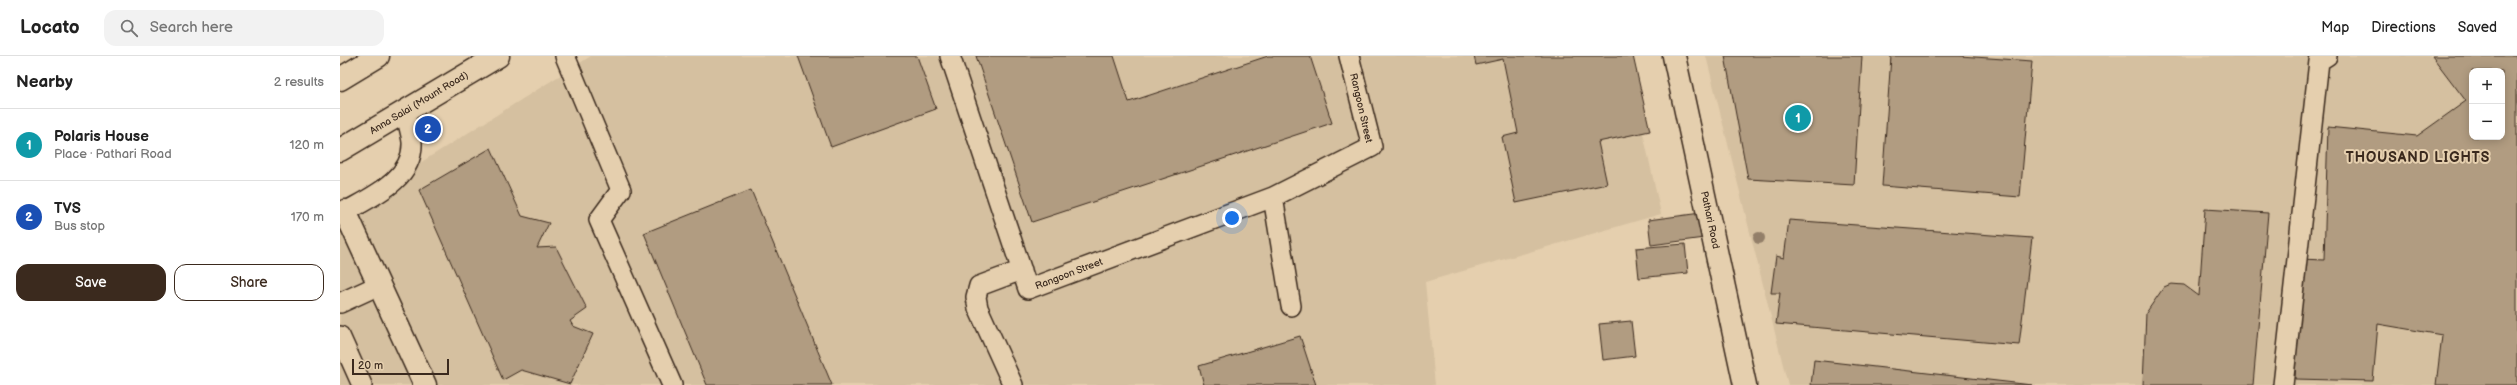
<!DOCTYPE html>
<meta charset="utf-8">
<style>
body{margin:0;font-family:"Balsamiq Sans",sans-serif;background:#f2f2f2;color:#222}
.controls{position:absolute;right:12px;top:12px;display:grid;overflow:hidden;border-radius:8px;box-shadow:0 2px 10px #0003}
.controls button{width:36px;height:36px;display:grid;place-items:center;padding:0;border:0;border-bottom:1px solid #e0e0e0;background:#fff;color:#222;font:20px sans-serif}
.scale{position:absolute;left:12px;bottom:10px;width:97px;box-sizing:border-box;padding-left:4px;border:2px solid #3b2a1e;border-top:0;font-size:11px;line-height:14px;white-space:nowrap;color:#3b2a1e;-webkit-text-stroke:3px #e5cfae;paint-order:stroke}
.you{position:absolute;left:892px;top:162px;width:14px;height:14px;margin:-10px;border:3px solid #fff;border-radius:50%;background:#1a73e8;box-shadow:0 0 0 6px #1a73e833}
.badge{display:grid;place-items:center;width:26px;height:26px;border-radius:50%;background:#3b2a1e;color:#fff;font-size:13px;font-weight:700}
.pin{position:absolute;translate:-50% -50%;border:2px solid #fff;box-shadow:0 1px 4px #0006}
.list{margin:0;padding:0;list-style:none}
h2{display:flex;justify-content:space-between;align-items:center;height:52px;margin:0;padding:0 16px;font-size:17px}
h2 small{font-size:13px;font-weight:400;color:#767676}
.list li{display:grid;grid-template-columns:26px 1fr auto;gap:12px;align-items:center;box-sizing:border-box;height:72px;padding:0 16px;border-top:1px solid #e0e0e0}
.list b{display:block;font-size:15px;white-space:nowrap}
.list p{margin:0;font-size:13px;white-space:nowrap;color:#767676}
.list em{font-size:13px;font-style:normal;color:#767676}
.actions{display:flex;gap:8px;padding:12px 16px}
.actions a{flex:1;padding:9px 0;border:1px solid #3b2a1e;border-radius:12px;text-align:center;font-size:14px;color:#3b2a1e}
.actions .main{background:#3b2a1e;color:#fff}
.icon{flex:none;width:22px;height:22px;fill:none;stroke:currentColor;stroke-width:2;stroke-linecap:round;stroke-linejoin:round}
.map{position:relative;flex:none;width:2177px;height:329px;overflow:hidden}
header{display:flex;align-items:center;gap:24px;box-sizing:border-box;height:56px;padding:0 20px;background:#fff;border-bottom:1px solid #e0e0e0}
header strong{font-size:19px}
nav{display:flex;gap:22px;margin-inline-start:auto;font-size:14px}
.search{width:280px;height:36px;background:#f2f2f2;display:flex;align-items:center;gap:10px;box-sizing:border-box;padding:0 14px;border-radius:12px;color:#767676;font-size:15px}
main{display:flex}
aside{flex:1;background:#fff}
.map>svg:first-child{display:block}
</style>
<header>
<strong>Locato</strong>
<div class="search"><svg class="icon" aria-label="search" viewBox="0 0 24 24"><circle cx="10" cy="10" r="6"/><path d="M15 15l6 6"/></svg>Search here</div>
<nav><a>Map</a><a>Directions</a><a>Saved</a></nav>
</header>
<main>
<aside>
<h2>Nearby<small>2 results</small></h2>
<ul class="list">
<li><span class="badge" style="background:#0f9aa8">1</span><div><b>Polaris House</b><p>Place · Pathari Road</p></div><em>120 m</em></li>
<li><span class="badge" style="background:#1a4fb4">2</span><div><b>TVS</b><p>Bus stop</p></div><em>170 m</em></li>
</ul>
<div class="actions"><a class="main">Save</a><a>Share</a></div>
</aside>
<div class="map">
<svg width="2177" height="329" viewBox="0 0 2177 329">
<rect width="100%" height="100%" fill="#e5cfae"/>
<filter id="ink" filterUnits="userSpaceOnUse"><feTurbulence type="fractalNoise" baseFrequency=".025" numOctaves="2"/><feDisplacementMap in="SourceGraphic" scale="8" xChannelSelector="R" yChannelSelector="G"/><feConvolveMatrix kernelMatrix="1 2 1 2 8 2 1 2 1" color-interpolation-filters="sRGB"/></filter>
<g filter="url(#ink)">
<path fill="#d5c0a0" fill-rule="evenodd" d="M251 0H1286L1321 158 1085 226 1095 329H0V157Z
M1366 0H2177V329H1448ZM2132 15H2162V81H2132Z"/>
<path fill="#b19c81" stroke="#3b2a1e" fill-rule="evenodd" d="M458 0H577L596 53 491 91Z
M636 0H774L789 46 928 0H970L992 67 692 166Z
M1134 0H1293L1310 75 1258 86 1267 128 1176 147 1162 81 1178 77 1163 3 1136 9Z
M1385 0H1522L1514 129 1408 123Z
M1551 0H1620L1692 5 1680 141 1542 130Z
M2092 0H2177V329H2096L2102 279 2038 268 2033 325 1955 323 1960 203 1984 204 1988 71 2077 80 2126 45ZM2132 15H2162V81H2132Z
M151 92 182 160 209 167 197 192 216 191 247 253 230 265 233 270 253 278 230 328 181 314 163 324 79 134Z
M411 134 492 329H367L304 177Z
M1865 153 1928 157 1913 329H1803L1806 257 1824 231 1831 228 1844 229 1859 240Z
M1361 157 1364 182 1311 189 1308 164Z
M1449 164 1692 182 1679 289 1436 268 1440 237H1431L1436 200 1444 202Z
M1345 188 1348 217 1299 222 1296 192Z
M1291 265 1295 300 1263 304 1259 268Z
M960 280 976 329H864L859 310Z
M1474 304 1692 329H1471Z"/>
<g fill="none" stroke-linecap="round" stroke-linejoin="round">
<g stroke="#3b2a1e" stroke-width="22">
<path id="lane" d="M225 0 281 134 259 164 332 329
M610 0 688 233 933 141
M0 159C28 142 74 125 72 86 71 76 67 65 65 55
M0 247 39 229
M951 250 933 141 1032 91 1009 0
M0 280 22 329
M673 329 638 252 636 241 639 230 682 214
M1943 329 1979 5 1987 0"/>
</g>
<g stroke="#3b2a1e" stroke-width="25">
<path id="street" d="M5 155 85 329"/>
</g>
<g stroke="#3b2a1e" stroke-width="25">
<path id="secondary" d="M1334 0 1405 329"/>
</g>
<g stroke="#3b2a1e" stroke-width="25">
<path id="primary" d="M0 23 38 0
M0 94 158 0"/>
</g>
<use href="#lane" stroke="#e5cfae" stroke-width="19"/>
<use href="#street" stroke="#e5cfae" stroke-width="22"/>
<use href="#secondary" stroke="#e5cfae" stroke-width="22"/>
<use href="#primary" stroke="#e5cfae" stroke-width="22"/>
</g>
<circle fill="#937f69" cx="1419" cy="182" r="6"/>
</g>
<g text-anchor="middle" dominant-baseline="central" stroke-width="4" stroke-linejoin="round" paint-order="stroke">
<g font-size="10" fill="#3b2a1e" stroke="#e5cfae">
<text transform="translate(79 47) rotate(-31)">Anna Salai (Mount Road)</text>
<text transform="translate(1021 52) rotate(77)">Rangoon Street</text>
<text transform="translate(1370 164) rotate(78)">Pathari Road</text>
<text transform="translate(729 218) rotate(-21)">Rangoon Street</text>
</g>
<g font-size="14" font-weight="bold" letter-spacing="1" fill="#3b2a1e" stroke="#e5cfae">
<text x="2078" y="101">THOUSAND LIGHTS</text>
</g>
</g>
</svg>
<div class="controls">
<button>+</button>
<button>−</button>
</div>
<div class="scale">20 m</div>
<div class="you"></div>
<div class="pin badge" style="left:1458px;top:62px;background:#0f9aa8">1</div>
<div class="pin badge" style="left:88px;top:73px;background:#1a4fb4">2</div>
</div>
</main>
